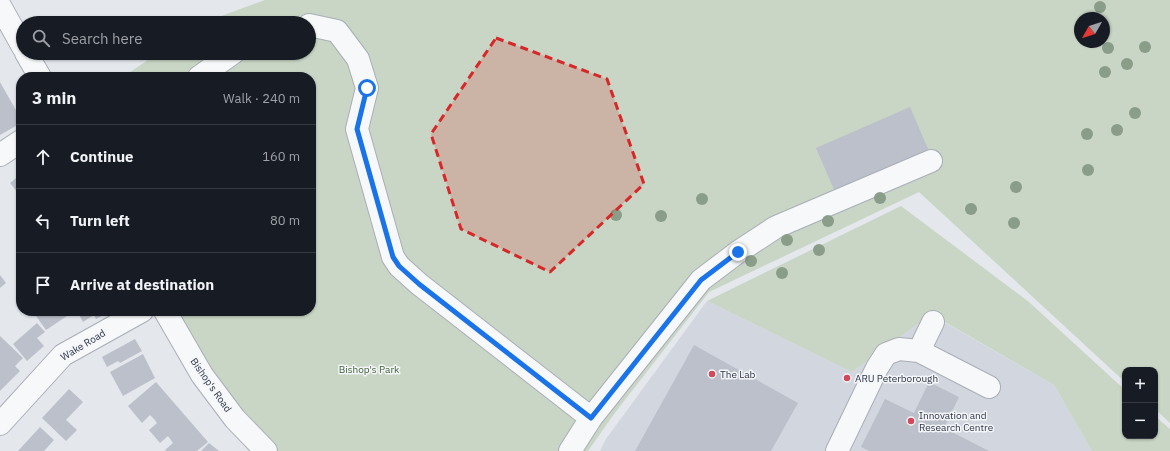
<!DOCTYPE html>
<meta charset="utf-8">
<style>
body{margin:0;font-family:"IBM Plex Sans",sans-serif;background:#242831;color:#f1f3f6}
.controls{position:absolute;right:12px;bottom:12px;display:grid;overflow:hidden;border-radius:8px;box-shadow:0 1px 3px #0004}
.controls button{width:36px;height:36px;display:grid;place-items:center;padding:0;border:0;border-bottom:1px solid #363941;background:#171b24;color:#f1f3f6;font:20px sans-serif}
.compass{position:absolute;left:1074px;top:12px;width:36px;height:36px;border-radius:50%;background:#171b24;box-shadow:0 1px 3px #0004;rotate:231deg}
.stop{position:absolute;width:12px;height:12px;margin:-9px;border:3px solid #1a73e8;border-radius:50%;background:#fff}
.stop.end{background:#1a73e8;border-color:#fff;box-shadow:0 1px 4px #0008}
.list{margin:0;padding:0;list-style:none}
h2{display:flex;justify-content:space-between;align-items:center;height:52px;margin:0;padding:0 16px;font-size:17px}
h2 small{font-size:13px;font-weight:400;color:#9ea1a6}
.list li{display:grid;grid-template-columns:26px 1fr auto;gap:12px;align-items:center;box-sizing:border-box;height:64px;padding:0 16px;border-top:1px solid #363941}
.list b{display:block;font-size:15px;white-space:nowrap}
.list em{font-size:13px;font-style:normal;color:#9ea1a6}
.icon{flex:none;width:22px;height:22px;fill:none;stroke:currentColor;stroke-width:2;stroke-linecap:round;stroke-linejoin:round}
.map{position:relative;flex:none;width:1170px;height:451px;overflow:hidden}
.search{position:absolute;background:#171b24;box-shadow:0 1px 3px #0004;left:16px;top:16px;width:300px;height:44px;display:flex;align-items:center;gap:10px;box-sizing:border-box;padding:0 14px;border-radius:22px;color:#9ea1a6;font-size:15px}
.panel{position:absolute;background:#171b24;box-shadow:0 1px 3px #0004;left:16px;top:72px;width:300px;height:244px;border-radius:16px}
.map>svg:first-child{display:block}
</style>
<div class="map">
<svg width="1170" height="451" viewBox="0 0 1170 451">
<rect width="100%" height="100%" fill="#e4e7ec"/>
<path fill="#d2d6de" d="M707 301 852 372 930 314 1054 385 1092 451H600L606 439Z"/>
<path fill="#c9d6c5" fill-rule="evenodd" d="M265 0H1170V423L1155 409V370H1125V382L919 192 709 292 614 414 588 451H266L168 311H311V77H123L158 53H309V23H202ZM1080 18H1104V42H1080Z
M901 206 1029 302 1125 390V436H1155V416L1170 429V451H1092L1054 385 931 314 852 372 707 301Z"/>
<path fill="#bbc0ca" d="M0 82 21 119V123L0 135Z
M910 107 929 151 835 192 816 148Z
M21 174V197L10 183Z
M0 275 6 283 0 288Z
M44 311 46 315 52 311H68L70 314 46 330 36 316Z
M77 311H111L96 319 94 315 83 322Z
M37 323 45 332 37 338 44 346 27 361 13 344Z
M0 336 23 358 15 366 20 371 0 391Z
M135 339 142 351 120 363 118 361 107 367 102 357Z
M694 345 798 403 771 451H635Z
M143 354 155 378 123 396 110 372Z
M156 382 208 442 197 451H166L165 450 173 443 168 436 160 443 149 430 157 423 154 419 150 415 142 423 128 406Z
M929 382 959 397 944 428 989 451H869L861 447 885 399 914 413Z
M69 389 83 402 66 420 77 430 66 441 42 418Z
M40 427 54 440 44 451H18Z
M209 443 219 451H201Z"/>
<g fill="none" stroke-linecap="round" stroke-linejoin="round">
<g stroke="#a9aeb7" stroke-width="24">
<path id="minor" d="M0 6 23 47
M309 25 337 31 358 59 367 88 357 129 393 257 399 266 419 284 591 418 570 451
M26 53 40 77
M199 77 233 53
M0 155 21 141
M165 311 202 375 235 419 266 451
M919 351 933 322
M591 418 701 280 738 252 776 227 931 161
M0 424 63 355 142 311
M837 451 877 368 886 354 899 349 919 351 989 387"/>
</g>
<use href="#minor" stroke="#f7f8fa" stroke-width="22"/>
</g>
<g fill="#899d89">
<circle cx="1100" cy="7" r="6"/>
<circle cx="1145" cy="47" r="6"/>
<circle cx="1108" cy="48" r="6"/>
<circle cx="1127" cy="64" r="6"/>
<circle cx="1105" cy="72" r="6"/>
<circle cx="1135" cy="113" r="6"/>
<circle cx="1117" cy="130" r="6"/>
<circle cx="1087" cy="134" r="6"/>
<circle cx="1088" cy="170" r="6"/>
<circle cx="1016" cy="187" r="6"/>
<circle cx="880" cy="198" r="6"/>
<circle cx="702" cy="199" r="6"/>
<circle cx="971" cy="209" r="6"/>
<circle cx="616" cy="215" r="6"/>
<circle cx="661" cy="216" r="6"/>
<circle cx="828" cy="221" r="6"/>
<circle cx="1014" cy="223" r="6"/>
<circle cx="787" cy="240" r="6"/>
<circle cx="819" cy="250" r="6"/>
<circle cx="751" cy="261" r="6"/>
<circle cx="782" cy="273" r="6"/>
</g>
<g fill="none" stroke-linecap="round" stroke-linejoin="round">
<path stroke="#1a73e8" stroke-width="5" d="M367 88 357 129 393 257 399 266 419 284 591 418 701 280 738 252"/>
</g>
<path fill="#d62828" fill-opacity="0.2" stroke="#d62828" stroke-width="3" stroke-dasharray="8 5" stroke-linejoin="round" d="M496 38 607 79 644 184 550 272 461 229 431 134Z"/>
<g fill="#d1495b" stroke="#f4f6f9" stroke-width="1.5">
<circle cx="712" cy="374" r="4"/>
<circle cx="847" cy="378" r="4"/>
<circle cx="911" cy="421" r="4"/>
</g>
<g text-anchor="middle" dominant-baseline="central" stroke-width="3" stroke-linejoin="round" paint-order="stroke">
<g font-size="10" fill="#2b3445" stroke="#f4f6f9">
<text transform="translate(83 345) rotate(-31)">Wake Road</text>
<text transform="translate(211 385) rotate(55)">Bishop's Road</text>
</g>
<g font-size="10" fill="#3f6138" stroke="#f4f6f9">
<text x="369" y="369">Bishop's Park</text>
</g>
<g font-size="10" fill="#2b3445" stroke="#f4f6f9" text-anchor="start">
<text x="720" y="374">The Lab</text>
<text x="855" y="378">ARU Peterborough</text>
<text x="919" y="415">Innovation and<tspan x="919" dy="12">Research Centre</tspan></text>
</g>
</g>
</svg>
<div class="controls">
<button>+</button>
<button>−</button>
</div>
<svg class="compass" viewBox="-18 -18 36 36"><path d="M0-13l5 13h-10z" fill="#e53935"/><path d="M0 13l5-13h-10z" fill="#9ea1a6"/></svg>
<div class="stop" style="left:367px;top:88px"></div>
<div class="stop end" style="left:738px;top:252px"></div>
<div class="search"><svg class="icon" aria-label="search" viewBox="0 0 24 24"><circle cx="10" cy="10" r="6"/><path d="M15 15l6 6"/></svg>Search here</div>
<section class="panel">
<h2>3 min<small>Walk · 240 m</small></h2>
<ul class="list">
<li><svg class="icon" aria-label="ahead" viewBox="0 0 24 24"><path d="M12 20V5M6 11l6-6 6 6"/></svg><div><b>Continue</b></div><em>160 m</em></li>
<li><svg class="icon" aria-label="left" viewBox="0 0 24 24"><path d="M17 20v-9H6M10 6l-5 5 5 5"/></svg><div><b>Turn left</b></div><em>80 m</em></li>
<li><svg class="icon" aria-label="arrive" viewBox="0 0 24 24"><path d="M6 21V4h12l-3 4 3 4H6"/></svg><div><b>Arrive at destination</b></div></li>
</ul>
</section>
</div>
